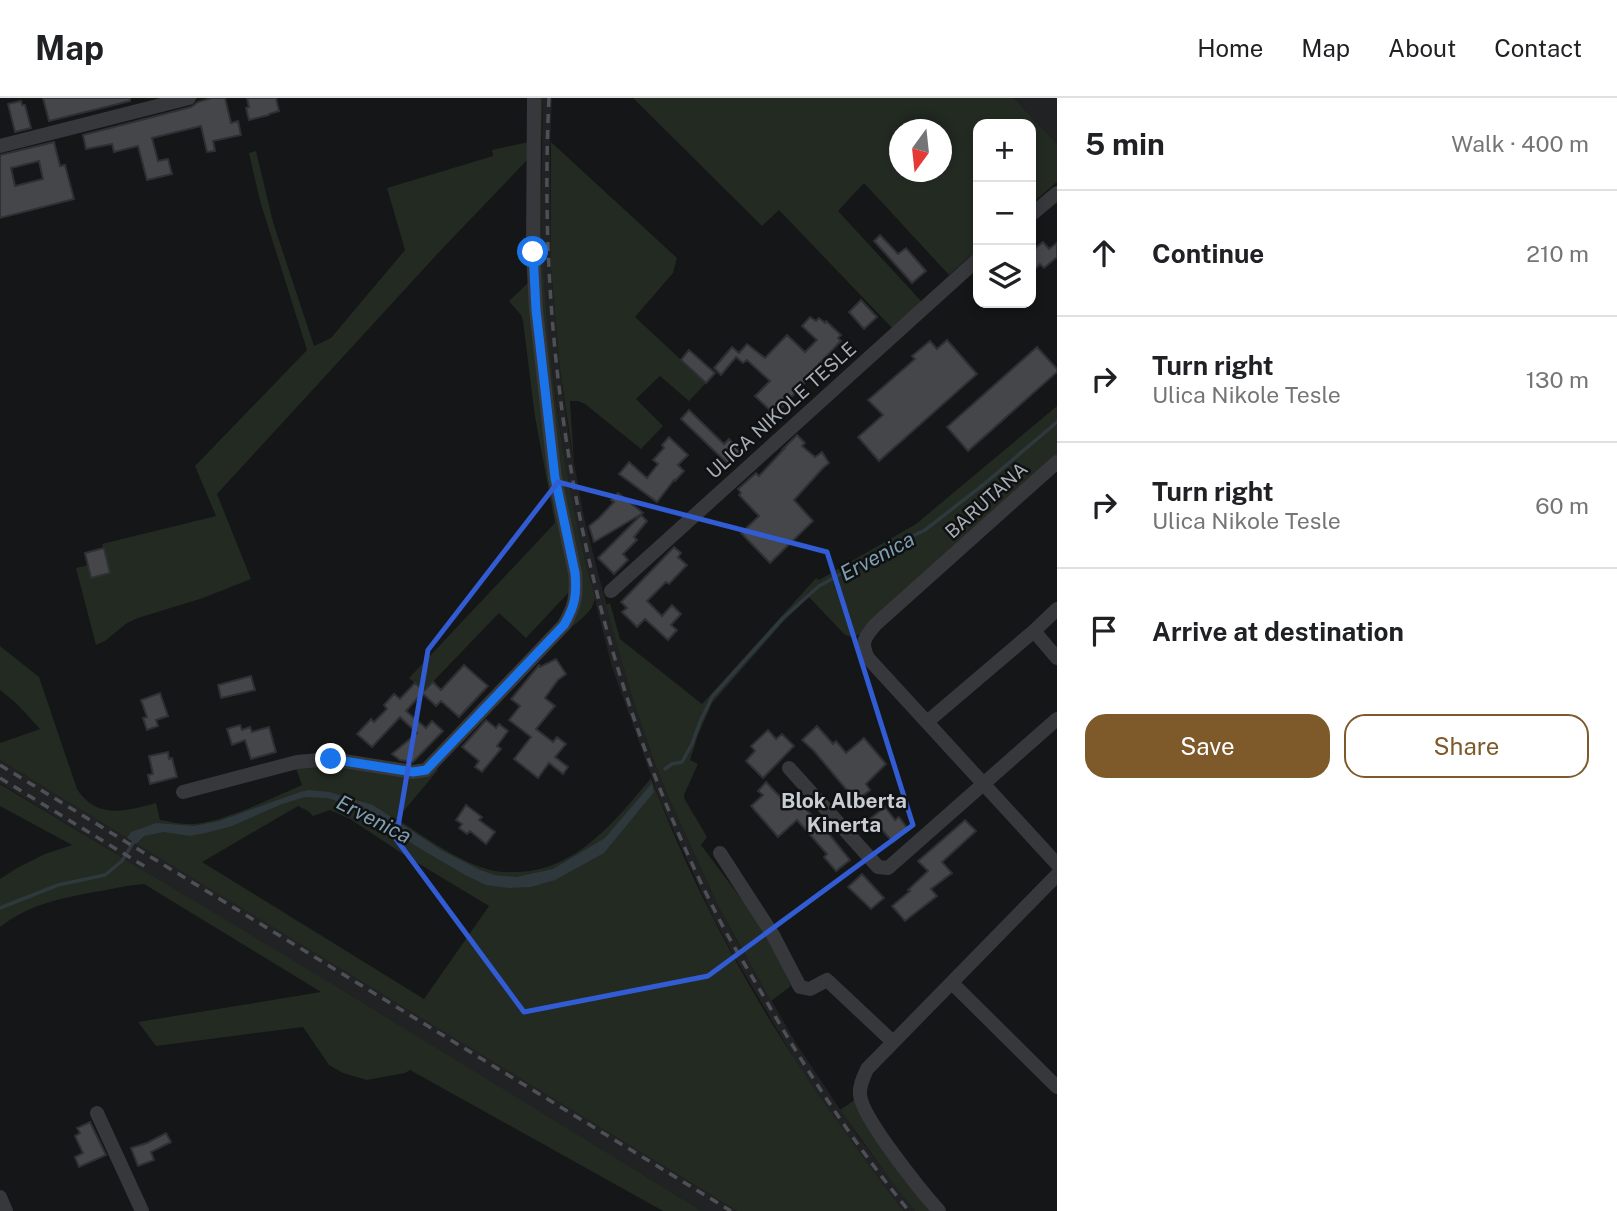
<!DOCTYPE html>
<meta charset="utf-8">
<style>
body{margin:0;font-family:"Public Sans",sans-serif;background:#f6f6f6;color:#202124}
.controls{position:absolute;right:21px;top:21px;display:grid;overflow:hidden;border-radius:14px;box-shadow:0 4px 10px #0003}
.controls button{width:63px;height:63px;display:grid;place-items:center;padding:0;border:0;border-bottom:2px solid #e0e0e0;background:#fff;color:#202124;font:35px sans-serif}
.compass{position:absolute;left:889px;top:21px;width:63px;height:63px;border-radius:50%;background:#fff;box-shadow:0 4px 10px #0003;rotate:195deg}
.stop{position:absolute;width:21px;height:21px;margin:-16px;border:5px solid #1a73e8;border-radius:50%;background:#fff}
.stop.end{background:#1a73e8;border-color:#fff;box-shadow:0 2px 7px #0008}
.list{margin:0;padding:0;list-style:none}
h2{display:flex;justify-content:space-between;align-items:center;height:91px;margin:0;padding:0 28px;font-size:30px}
h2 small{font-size:23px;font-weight:400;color:#757577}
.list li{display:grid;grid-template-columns:46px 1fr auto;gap:21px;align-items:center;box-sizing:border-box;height:126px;padding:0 28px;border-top:2px solid #e0e0e0}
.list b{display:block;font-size:26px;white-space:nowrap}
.list p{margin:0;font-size:23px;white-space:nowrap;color:#757577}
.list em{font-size:23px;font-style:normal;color:#757577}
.actions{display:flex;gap:14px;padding:21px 28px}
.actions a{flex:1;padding:16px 0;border:2px solid #7e5a2b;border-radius:21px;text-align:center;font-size:24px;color:#7e5a2b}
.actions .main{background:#7e5a2b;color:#fff}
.icon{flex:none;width:38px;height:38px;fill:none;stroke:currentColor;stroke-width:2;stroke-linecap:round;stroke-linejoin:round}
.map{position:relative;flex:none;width:1057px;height:1113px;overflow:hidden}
header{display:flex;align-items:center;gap:42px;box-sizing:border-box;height:98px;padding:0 35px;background:#fff;border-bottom:2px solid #e0e0e0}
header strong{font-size:33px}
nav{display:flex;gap:38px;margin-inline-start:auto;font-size:24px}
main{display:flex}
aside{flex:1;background:#fff}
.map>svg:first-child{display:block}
</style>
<header>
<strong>Map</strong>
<nav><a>Home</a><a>Map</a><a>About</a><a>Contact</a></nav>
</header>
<main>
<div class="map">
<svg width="1057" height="1113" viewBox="0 0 1057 1113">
<rect width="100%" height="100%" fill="#151617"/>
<path fill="#212224" d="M543 0H552L550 51 551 171 560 271 569 338 584 419 598 475 632 599 655 666 669 701 719 810 738 845 796 945 857 1037 915 1113H904L879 1083 822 1003 796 964 733 856 713 819 661 705 612 569 577 431 566 374 553 280 547 235 542 158 541 104Z
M1014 0H1057V46Z
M0 662 258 819 737 1113H702L0 685Z"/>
<path fill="#222a22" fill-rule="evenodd" d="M539 0H543C537 104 543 209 557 312 566 376 577 438 595 499 594 514 577 524 567 533L574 518 541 229Z
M633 0H1014L1057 46V84L1031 106V26H978V151L949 177 864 85 838 113 922 204 893 231 779 112 762 128ZM900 32H942V74H900Z
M529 44 530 59 441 152 217 396 251 481 203 500 138 520 127 525 105 543 96 547 76 470 88 467 92 480 110 475 102 446 216 418 195 368 307 252 260 103 249 55 256 53 273 124 314 248 331 240 405 152 387 90 493 58 492 52Z
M551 44 677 160 673 175 635 219 706 285 689 303 660 278 636 301 663 328 641 351 585 306 578 303H570L574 365 560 271 551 171Z
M531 182 568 465 569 494 526 540 499 515 424 593 409 580 555 425 535 319 523 223 521 217 509 203Z
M1057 308V357L860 536 853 540 844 536 809 499 783 524 712 605 698 637 690 662 698 666 684 697V700L707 739 701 747 758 823 769 841 791 888 771 903 719 810 669 701 655 666 632 599 606 507 610 505 620 541 702 606 816 480 819 482 916 426Z
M0 548 39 579 77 691C97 722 126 713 156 705L160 722C169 723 178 726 187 726 216 728 274 699 302 687L295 668 436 670 438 672 397 721C425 739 454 761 487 771 495 774 504 774 513 774 575 775 616 722 651 680 697 801 761 918 837 1023 859 1053 880 1084 904 1113H737L0 662V645L40 631 17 606 0 592ZM298 708 308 713 313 718 330 712 350 721 406 758 489 808 424 901 202 764Z
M0 686 304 869 702 1113H663L410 972 405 975 367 982 343 975 329 967 303 929 156 948 138 924 321 894 144 786C132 787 119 789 107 792 70 798 30 805 0 829V781L17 770 45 756 72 747 0 708Z
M856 1001 932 1113H915L898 1092 840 1012Z"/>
<path fill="#2e383d" d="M652 685 654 694 604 755 555 782 531 789 509 790 486 787 465 777 414 747 387 728 340 704 327 700 305 699 282 706 232 728 206 735 190 738 164 734 144 738 136 746 127 740 131 734 156 725 194 728 219 723 300 694 309 692 329 694 373 707 441 752 478 771 494 777 516 779 553 771 605 740Z"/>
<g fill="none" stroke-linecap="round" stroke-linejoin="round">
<path stroke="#2e383d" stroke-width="3.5" d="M665 671 672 666 682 664 692 646 700 624 712 599 783 520 819 488 886 451 925 432 983 387 1057 324
M0 810 58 787 105 777 122 763 136 740"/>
</g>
<path fill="#44464a" stroke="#2f3033" stroke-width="2" fill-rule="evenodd" d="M43 0H130V3L49 23Z
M211 0H225L231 25 238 23 241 37 213 43 215 53 207 54 201 28 152 40 158 63 168 61 172 76 147 82 138 48 114 54 112 46 86 51 83 37 191 9 198 4Z
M247 0H276L279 13 269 16V17L249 22 246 10 249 9Z
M21 3 22 7H25L31 30 15 34 8 6Z
M54 44 60 68 65 67 74 101 0 120V57ZM39 63 43 81 15 88 11 70Z
M880 137 898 156 906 150 926 173 912 185 874 143Z
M1043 144 1049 151 1057 145V159L1044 170 1040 166 1031 175V154Z
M861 202 877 219 864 231 849 214Z
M810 219 816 223 819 220 825 225 826 223 841 237 838 240 841 243 819 266 820 268 775 317 755 298 770 283 747 262 743 265 736 259 721 277 714 270 732 249 739 255 747 246 765 260 787 237 805 254 817 242 802 228Z
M947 242 977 276 879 363 858 339 883 317 868 302 915 261 912 258 930 243 937 251Z
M1037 249 1057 271V274L968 353 947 329Z
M689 252 715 275 706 285 681 262Z
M689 312 724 346 729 341 741 354 729 367 681 321Z
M797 337 805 345 802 348 815 359 822 354 829 365 823 370 794 402 813 423 770 465 741 435 759 418 739 397 741 395 738 391 756 375 759 378 784 351H783Z
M669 339 688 357 678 367 684 373 675 383 674 382 657 404 619 376 629 364 647 380 658 366 653 362 664 350 662 347Z
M618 395 643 415 594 444 589 428 599 420 614 404 611 402Z
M641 417 647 423 634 439 637 442 623 456 628 462 614 476 598 460Z
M674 449 681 455 678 459 687 467 669 486 666 484 647 503 662 518 672 507 681 516 671 527 677 532 668 542 645 521 637 529 622 514 627 510 621 504Z
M104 450 110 475 91 480 85 455Z
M556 561 566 576 558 582 545 600 555 608 536 631 553 644 557 639 566 646 555 659 568 669 563 676 549 665 538 680 514 661 531 639 509 622 520 608 511 601 539 567 540 569Z
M464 567 488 588 459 619 441 603 436 608 422 595 406 613 426 630 432 623 443 633 413 664 400 662 392 656 417 635 400 619 372 649 357 636 371 621 374 624 387 611 384 607 394 596 400 601 415 585 424 593 433 584 441 592Z
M251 578 255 592 221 600 218 587Z
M160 595 168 618 156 622 158 628 147 632 143 620 147 619 141 602Z
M486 622 496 630 499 626 508 633 497 648 501 651 482 674 475 669 479 663 462 649Z
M240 627 242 632 250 629 252 634 269 629 276 654 251 661 245 642 232 647 227 631Z
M817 628 833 646 836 643 846 655 864 640 886 666 866 686 870 692 856 703 814 653 802 642Z
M768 632 776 641 782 636 794 648 763 680 746 663 755 653 751 648Z
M168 654 169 661 172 660 177 679 150 686 148 677 153 676 149 658Z
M766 684 784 703 792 696 829 736 850 762 836 773 824 759 827 756 797 722 778 739 751 708 763 697 758 693Z
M466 707 482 719 479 722 495 734 486 746 470 733 467 736 459 730 462 726 456 722Z
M885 709 895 722 899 719 908 731 893 744 871 720Z
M965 722 976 733 942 764 952 775 931 791 937 798 905 823 892 808 910 793 908 792 928 773 918 763Z
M862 776 884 800 871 811 848 789Z
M90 1024 106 1057 79 1069 75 1059 83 1055 75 1038 80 1035 77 1030Z
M166 1035 171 1044 151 1054 154 1062 138 1068 131 1050 147 1045Z"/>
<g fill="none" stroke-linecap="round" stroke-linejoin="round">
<path stroke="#37383c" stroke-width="14" d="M0 48 189 0
M1031 117 1057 95
M1057 364 876 526C865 539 860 544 868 560L1057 766
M611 493 978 161
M1034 533 1057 560
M927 624 1034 533 1057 511
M789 670 878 769 888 770 1057 621
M183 694 297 664 331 661 413 674 426 672 564 527C575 508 577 498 575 475L555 380 536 212 533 154 534 0
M720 755 773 837 800 889 810 891 827 882 893 944
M952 885 1057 989
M97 1015 142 1113
M0 1099 6 1113
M939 1113C922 1094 862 1020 860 997 859 988 863 980 867 971L1057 777"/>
<path stroke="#4e5055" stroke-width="3.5" stroke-dasharray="9 7" stroke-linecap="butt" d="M549 0C535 281 590 570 719 821 733 848 749 873 764 899 807 974 854 1046 909 1113
M0 667 731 1113
M0 680 149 771"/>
</g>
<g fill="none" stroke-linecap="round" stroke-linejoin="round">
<path stroke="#1a73e8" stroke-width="9" d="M331 661 413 674 426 672 564 527C575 508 577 497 575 475L555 380 536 212 533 154"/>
</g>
<path fill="none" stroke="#325cd3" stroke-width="5" stroke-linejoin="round" d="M558 384 827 454 913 727 708 878 524 914 396 741 428 552Z"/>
<g text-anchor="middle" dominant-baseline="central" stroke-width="5" stroke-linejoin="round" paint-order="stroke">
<g font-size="19" fill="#a7aeb7" stroke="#101112">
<text transform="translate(781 312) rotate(-42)">ULICA NIKOLE TESLE</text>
<text transform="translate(986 402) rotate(-42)">BARUTANA</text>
</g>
<g font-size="21" font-style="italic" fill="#7f9fb2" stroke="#101112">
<text transform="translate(877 458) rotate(-28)">Ervenica</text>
<text transform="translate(374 721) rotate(27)">Ervenica</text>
</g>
<g font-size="21" font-weight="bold" fill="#c8ccd3" stroke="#101112">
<text x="844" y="702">Blok Alberta<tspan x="844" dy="24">Kinerta</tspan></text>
</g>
</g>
</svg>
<div class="controls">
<button>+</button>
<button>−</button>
<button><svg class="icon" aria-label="layers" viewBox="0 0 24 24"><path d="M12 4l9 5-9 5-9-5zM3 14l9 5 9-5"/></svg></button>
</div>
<svg class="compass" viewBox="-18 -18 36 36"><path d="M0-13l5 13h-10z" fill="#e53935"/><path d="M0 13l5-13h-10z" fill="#757577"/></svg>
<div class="stop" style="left:533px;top:154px"></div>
<div class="stop end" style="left:331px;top:661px"></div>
</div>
<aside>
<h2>5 min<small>Walk · 400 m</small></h2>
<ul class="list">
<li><svg class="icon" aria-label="ahead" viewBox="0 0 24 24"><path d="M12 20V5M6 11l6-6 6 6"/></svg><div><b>Continue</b></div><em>210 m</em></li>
<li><svg class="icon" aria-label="right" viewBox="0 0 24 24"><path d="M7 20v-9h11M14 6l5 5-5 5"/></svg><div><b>Turn right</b><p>Ulica Nikole Tesle</p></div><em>130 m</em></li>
<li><svg class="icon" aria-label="right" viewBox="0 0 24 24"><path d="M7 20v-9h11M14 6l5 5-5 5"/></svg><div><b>Turn right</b><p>Ulica Nikole Tesle</p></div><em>60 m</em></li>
<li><svg class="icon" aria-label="arrive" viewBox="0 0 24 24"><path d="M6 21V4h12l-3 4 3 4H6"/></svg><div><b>Arrive at destination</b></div></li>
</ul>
<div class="actions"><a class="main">Save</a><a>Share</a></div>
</aside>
</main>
